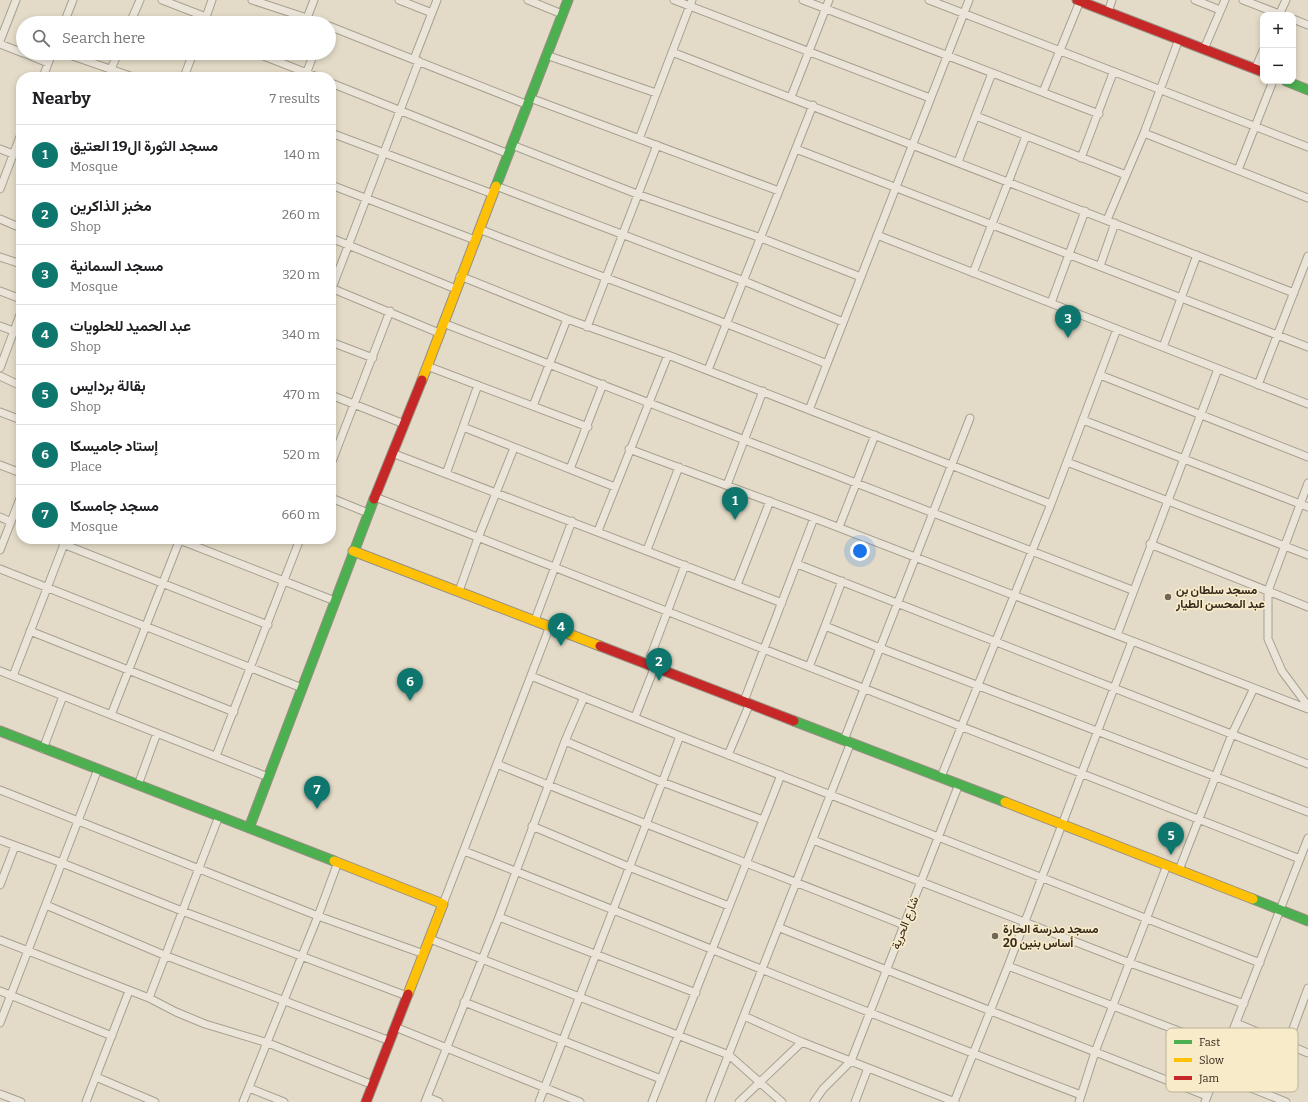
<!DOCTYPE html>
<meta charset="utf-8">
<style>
body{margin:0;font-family:Bitter,Vazirmatn,serif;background:#f2f2f2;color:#202124}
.controls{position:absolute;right:12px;top:12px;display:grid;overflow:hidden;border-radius:8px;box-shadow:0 2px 6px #0003}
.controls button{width:36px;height:36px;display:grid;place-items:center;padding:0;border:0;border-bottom:1px solid #e0e0e0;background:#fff;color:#202124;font:20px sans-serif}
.you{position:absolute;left:860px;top:551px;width:14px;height:14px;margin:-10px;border:3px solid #fff;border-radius:50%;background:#1a73e8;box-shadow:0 0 0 6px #1a73e833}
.badge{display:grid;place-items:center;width:26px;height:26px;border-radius:50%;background:#0f766e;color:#fff;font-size:13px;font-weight:700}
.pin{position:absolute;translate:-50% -33px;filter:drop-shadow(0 1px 2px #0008)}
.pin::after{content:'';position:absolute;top:21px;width:14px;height:12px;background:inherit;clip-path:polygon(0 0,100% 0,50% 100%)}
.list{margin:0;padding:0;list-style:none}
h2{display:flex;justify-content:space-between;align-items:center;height:52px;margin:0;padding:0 16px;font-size:17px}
h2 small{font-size:13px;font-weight:400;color:#757577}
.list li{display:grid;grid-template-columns:26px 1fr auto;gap:12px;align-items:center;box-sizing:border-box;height:60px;padding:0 16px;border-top:1px solid #e0e0e0}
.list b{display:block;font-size:15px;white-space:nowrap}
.list p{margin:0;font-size:13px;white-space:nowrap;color:#757577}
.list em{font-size:13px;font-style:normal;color:#757577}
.icon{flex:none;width:22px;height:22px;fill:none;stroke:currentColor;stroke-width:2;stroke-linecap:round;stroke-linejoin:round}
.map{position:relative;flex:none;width:1308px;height:1102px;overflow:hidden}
.search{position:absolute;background:#fff;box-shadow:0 2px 6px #0003;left:16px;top:16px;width:320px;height:44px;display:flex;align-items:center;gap:10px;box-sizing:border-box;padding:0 14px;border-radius:22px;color:#757577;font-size:15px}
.panel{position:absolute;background:#fff;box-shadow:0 2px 6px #0003;left:16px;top:72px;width:320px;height:472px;border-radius:16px}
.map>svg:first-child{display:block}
</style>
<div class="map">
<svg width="1308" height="1102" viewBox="0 0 1308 1102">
<rect width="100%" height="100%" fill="#e3dbc7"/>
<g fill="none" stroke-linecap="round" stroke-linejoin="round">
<g stroke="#a7a091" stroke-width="9">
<path id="street" d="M162 0 206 17
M252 0 322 23
M399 0 432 13
M528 0 562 14
M674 0 930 98
M803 0 1099 114
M929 0 1308 147
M1195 0 1220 10
M1243 0 1282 15
M1108 12 1112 0
M1279 15 1286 0
M307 18 314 0
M1293 19 1308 25
M64 23 73 0
M130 23 140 0
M204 23 212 0
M329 26 528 105
M0 41 16 0
M0 44 23 53
M1204 49 1225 0
M672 52 1294 293
M24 53 48 63
M64 53 133 77
M256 53 317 77
M546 55 656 93
M414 59 437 0
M111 69 118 53
M1255 69 1263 51
M43 77 52 53
M184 77 193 53
M305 77 314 53
M331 83 509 154
M1043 92 1080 1
M791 97 829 0
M530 98 779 191
M976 116 1126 175
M331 133 493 194
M1144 133 1308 198
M639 139 692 0
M512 145 637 194 761 238 861 277
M0 149 13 154
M796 149 1308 347
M1081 158 1113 73
M958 162 992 73
M1238 170 1273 81
M331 185 475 240
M496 186 744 281 843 322
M0 189 21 134
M0 219 21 228
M1107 220 1144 133 1179 39
M479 229C595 275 712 316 827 364
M877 235 1308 404
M331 238 456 289
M0 257 21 264
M1100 266 1115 223
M973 273 1026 136
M460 276 567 319 668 355 1051 504
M331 288 439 333
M332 288 419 61
M0 291 21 299
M1051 303 1085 211
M443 323 1132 590
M0 326 21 334
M587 327 657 145
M331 342 373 358
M1163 347 1197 255
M427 366 588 427
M0 368 21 312
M708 370 813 105
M1100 375 1308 457
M0 376 21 386
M1258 385 1308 256
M331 395 404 424
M533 406 567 319
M809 410 969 0
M0 412 21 420
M1083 420 1308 507
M463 427 615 487
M629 449 814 518 1308 709
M392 453 782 603
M1067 462 1308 555
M331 464 390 311
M0 465 21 473
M570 469 603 384
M446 474 478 385
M1308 483 1268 591V639L1282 671 1308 706
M727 485 763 391
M375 497 1300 859
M331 498 368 513
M0 517 11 522
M839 527 875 435
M598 531 668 355
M177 539 335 601
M63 544 268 625
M1150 544 1308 607
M0 550 21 496
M647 550 679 467
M797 564 1308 764
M0 569 302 688
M842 581 825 626 880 648 1308 812
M737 585 770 501
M459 591 478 538 514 448
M535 620 572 521
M30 631 234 712
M1117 635 1218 369
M648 663 685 565
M809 667 825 626
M0 671 268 777
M13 676 66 539
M531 676 680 736 1260 963
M744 701 814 518
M111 715 180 539
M635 717 655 666
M844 740 970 418
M565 741 662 782 763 820
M43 749 63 696
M728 755 750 703
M216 756 300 539
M497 764C632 820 769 871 904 925
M941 777 1051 504 1117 329
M138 785 157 733
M0 790 318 916 424 954
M532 826 629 867 729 906
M0 840 62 863 182 911 407 996
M813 840 1130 963 1244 1004
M464 851C670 931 875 1017 1081 1095
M1179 870 1232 734 1254 688
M0 885 15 846
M443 904 550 626
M46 905 164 955 390 1041
M499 917 696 993
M780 928 1207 1096
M430 939 729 1055 782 1102
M0 940 149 998 176 1012 205 1024 268 1043 373 1085
M1008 966 1226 1049
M0 991 112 1036
M149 998 219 816
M464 1002 661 1079
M744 1016 802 1042 955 1102
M0 1023 98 769
M1236 1023 1308 1053
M395 1027 580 1102
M1287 1045 1308 988
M1216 1074 1286 1102
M96 1077 155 1102
M249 1088 284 1102
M0 1094 21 1102
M427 1097 439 1102
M86 1102 129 991
M243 1102 318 916 338 862
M425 1102 499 917 565 741 584 697
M539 1102 680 736
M652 1102 781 775
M710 1102 851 742
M739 1102 802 1042
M814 1102 823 1089 851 1061 959 784
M855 1102 868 1068
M954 1102 1008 966 1132 641
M1079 1102 1095 1052 1167 865
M1205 1102 1308 838"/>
</g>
<g stroke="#978f81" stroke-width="11">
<path id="fast" d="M1286 81 1308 90
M496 186 568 0
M794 721 1005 802
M0 731 334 861
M249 828 374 499
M1253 899 1308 921"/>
</g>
<g stroke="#978f81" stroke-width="11">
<path id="slow" d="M422 380 496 186
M353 551 600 646
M1005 802 1253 899
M334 861 443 904 408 994"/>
</g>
<g stroke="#978f81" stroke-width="11">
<path id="jam" d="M1077 0 1263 72
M374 499 422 380
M600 646 794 721
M366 1102 408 994"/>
</g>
<use href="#street" stroke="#ebe5d9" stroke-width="7"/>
<use href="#fast" stroke="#4caf50" stroke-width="9"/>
<use href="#slow" stroke="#ffc107" stroke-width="9"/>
<use href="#jam" stroke="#c62828" stroke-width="9"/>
</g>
<g fill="#726757" stroke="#f7ebca" stroke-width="1.5">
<circle cx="1168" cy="597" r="4"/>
<circle cx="995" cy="936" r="4"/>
</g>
<g text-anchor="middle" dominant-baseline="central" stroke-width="3.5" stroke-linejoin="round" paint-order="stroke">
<g font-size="12" font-weight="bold" fill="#35281a" stroke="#f7ebca" text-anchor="start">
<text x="1176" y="590">مسجد سلطان بن<tspan x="1176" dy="14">عبد المحسن الطيار</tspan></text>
<text x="1003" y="929">مسجد مدرسة الحارة<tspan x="1003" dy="14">20 أساس بنين</tspan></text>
</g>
<g font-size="12" fill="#35281a" stroke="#f7ebca">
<text transform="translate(905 923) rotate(-69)">شارع الحرية</text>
</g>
</g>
<rect x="1166" y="1028" width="132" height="64" rx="6" fill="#f7ebca" stroke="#bdb095" stroke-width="1"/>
<rect x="1174" y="1040" width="18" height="4" fill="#4caf50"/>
<rect x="1174" y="1058" width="18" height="4" fill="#ffc107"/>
<rect x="1174" y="1076" width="18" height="4" fill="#c62828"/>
<g font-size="11" fill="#35281a">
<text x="1199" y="1046">Fast</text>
<text x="1199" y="1064">Slow</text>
<text x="1199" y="1082">Jam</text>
</g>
</svg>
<div class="controls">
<button>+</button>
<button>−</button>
</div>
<div class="you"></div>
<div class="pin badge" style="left:735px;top:520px">1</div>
<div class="pin badge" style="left:659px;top:681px">2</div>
<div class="pin badge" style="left:1068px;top:338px">3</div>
<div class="pin badge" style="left:561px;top:646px">4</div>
<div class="pin badge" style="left:1171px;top:855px">5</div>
<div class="pin badge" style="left:410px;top:701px">6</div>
<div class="pin badge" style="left:317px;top:809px">7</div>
<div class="search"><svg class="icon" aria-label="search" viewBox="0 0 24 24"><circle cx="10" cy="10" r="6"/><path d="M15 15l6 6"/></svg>Search here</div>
<section class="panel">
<h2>Nearby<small>7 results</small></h2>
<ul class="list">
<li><span class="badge">1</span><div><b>مسجد الثورة ال19 العتيق</b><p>Mosque</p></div><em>140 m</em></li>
<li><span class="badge">2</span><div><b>مخبز الذاكرين</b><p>Shop</p></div><em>260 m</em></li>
<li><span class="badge">3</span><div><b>مسجد السمانية</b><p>Mosque</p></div><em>320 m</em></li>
<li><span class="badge">4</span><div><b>عبد الحميد للحلويات</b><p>Shop</p></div><em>340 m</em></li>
<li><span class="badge">5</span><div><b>بقالة بردايس</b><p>Shop</p></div><em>470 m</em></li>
<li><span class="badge">6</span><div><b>إستاد جاميسكا</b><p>Place</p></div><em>520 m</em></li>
<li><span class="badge">7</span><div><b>مسجد جامسكا</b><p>Mosque</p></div><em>660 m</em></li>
</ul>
</section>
</div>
